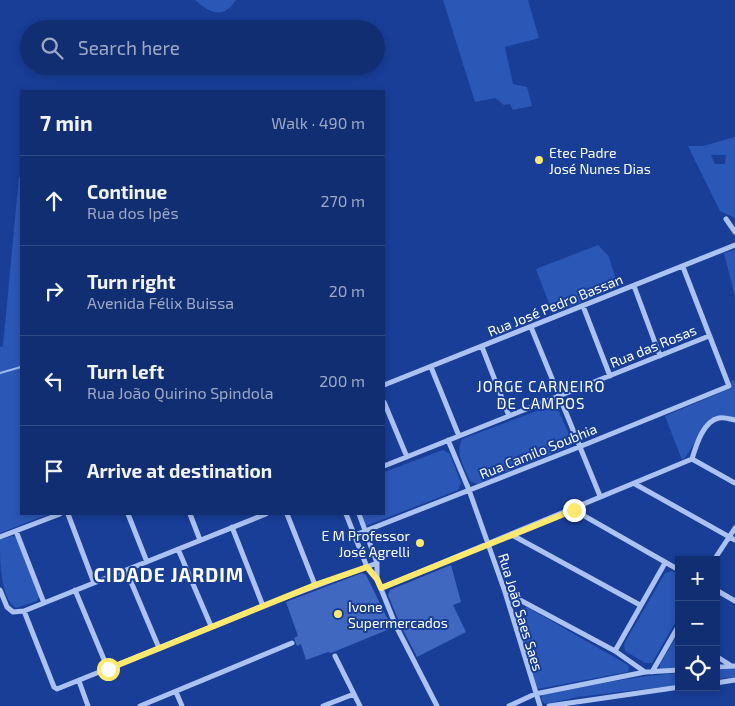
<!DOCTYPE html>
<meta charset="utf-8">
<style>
body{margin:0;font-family:"Exo 2",sans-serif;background:#1b3677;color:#f1f3f6}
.controls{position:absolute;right:15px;bottom:15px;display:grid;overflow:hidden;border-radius:0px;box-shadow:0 2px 8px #0003}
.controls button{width:45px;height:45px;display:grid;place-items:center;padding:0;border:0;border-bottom:1px solid #314a84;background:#122e72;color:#f1f3f6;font:25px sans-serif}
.stop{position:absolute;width:15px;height:15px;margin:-11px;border:4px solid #ffe96c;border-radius:50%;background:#fff}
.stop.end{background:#ffe96c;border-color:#fff;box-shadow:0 1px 5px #0008}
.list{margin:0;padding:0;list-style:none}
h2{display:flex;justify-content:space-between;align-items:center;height:65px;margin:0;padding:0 20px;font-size:21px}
h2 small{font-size:16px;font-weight:400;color:#9ca8c4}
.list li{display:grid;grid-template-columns:32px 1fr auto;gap:15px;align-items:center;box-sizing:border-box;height:90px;padding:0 20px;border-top:1px solid #314a84}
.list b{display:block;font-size:19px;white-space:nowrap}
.list p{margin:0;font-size:16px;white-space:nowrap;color:#9ca8c4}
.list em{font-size:16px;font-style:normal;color:#9ca8c4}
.icon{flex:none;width:28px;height:28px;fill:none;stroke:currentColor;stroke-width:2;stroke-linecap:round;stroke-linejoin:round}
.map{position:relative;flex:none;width:735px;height:706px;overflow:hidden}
.search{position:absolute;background:#122e72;box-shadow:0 2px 8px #0003;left:20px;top:20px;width:365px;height:55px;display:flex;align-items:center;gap:12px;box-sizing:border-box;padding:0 18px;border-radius:28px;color:#9ca8c4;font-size:19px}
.panel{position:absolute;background:#122e72;box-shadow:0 2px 8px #0003;left:20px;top:90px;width:365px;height:425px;border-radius:0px}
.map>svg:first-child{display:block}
</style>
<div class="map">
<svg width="735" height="706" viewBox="0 0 735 706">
<rect width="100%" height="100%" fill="#183e98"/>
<path fill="#2b57b6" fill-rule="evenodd" d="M195 0H236C223 20 210 13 195 0Z
M443 0H528L539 38 505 47 513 84 527 87 532 106 513 110 510 104 504 105 495 98 475 102Z
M735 137V218L720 211 688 146H703ZM711 155H726L725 164H715Z
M19 177 21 178V514H49L0 533V347L3 346Z
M598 245 608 255 616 279 607 285 609 291 553 314 536 269Z
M735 250V297L724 253Z
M735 380V418L720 415 709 420 685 458 682 460 665 416 729 389 732 387 731 381Z
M550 406 557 407 572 441 571 446 477 484 470 481C464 467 455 453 462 439Z
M443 450 450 454 461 483 458 490 366 526 361 525 358 514H384V472Z
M12 536 16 537 39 596 37 601 16 608C0 598 0 559 0 540Z
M672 571 679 574V616L652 663H645L625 651 624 644 665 573Z
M527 607 628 665 629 670 627 672 538 689 535 687 515 616 517 611Z
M679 634V668L660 669V664L677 635Z
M735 668V677L716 679V670Z
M679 673V685L577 697 545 704 542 701 541 698 543 695C588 686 633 676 679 673Z"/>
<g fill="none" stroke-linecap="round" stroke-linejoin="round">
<path stroke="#9fbaf4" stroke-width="2" d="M0 373 21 367"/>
</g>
<path fill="#4068c0" d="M451 565 461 602 453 605 466 632 417 657 400 624 388 595 390 590Z
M362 573 366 575 392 628 331 653 328 652 306 660 301 644 297 646 294 638 298 636 286 602Z"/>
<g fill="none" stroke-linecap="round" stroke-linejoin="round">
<path stroke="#acc2f1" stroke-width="5" d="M726 219 735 232
M634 286 660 356
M583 306 610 376
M531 327 600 496
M482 347 509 416
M431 367 459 436
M384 385 735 245
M384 402 407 457
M448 440 469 490 505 592 540 706
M692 459 735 483
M384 466 709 336
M635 484 735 540
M574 510 679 570
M68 514 94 583
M128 514 147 562
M190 514 200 540
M287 514 315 585
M346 514 367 567 377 579 396 626 437 706
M359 514 377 563V579
M232 527 263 606
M16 531 44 603
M355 535 579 447 729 386 683 267
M512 535 640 605
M0 537 60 514
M178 549 211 626
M714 560 735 528
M126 570 159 648
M381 588 692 459C696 446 703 421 719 418 724 417 730 419 735 420
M0 590 7 607 13 612 24 611 266 514
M75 590 108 669
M716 590 735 601
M505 592 615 651 645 672
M24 611 54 687 57 689 263 606 377 563
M615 651 665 563
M335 656 360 706
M716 656 730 665
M716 667 735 666
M652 672 679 625
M79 681 88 706
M716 683 735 680
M176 692 182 706
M140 706 292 643
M323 706 354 694
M509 706 535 694 645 672 679 670
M549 706 680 687"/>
</g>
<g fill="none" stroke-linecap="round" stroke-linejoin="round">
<path stroke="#ffe96c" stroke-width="6" d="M108 669 315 585 367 567 377 579 381 588 574 510"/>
</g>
<g fill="#ffe96c" stroke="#183e98" stroke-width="2">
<circle cx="539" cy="160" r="5"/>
<circle cx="420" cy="543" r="5"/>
<circle cx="338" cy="614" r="5"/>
</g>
<g text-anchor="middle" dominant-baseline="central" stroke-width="4" stroke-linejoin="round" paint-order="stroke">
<g font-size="14" fill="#fff" stroke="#183e98" text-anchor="start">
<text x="549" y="152">Etec Padre<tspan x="549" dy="16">José Nunes Dias</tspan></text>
<text x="410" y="535" text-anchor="end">E M Professor<tspan x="410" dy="16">José Agrelli</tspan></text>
<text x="348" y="606">Ivone<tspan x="348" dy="16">Supermercados</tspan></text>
</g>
<g font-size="14" fill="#fff" stroke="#183e98">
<text transform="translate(555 305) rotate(-22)">Rua José Pedro Bassan</text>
<text transform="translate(653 346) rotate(-22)">Rua das Rosas</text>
<text transform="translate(538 451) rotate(-22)">Rua Camilo Soubhia</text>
<text transform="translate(521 612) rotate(73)">Rua João Saes Saes</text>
</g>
<g font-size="15" letter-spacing="1" fill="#fff" stroke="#183e98">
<text x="541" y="386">JORGE CARNEIRO<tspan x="541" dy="17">DE CAMPOS</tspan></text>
</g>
<g font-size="19" font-weight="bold" letter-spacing="1" fill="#fff" stroke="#183e98">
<text x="169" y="574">CIDADE JARDIM</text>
</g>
</g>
</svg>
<div class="controls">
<button>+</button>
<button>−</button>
<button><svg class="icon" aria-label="locate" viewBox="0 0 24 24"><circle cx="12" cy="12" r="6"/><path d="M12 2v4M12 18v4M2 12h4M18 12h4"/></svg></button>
</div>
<div class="stop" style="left:108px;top:669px"></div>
<div class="stop end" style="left:574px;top:510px"></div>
<div class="search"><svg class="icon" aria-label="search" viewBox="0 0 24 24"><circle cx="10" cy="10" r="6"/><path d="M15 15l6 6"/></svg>Search here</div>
<section class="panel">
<h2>7 min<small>Walk · 490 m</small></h2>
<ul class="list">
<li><svg class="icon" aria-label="ahead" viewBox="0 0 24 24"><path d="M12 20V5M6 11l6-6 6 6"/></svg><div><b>Continue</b><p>Rua dos Ipês</p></div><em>270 m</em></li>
<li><svg class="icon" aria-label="right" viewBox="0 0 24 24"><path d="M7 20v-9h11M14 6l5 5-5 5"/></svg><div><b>Turn right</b><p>Avenida Félix Buissa</p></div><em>20 m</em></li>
<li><svg class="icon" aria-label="left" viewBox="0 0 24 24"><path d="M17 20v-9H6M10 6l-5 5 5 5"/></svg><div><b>Turn left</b><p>Rua João Quirino Spindola</p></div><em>200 m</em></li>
<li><svg class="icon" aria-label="arrive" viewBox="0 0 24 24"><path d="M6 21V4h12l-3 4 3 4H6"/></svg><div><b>Arrive at destination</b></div></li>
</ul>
</section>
</div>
